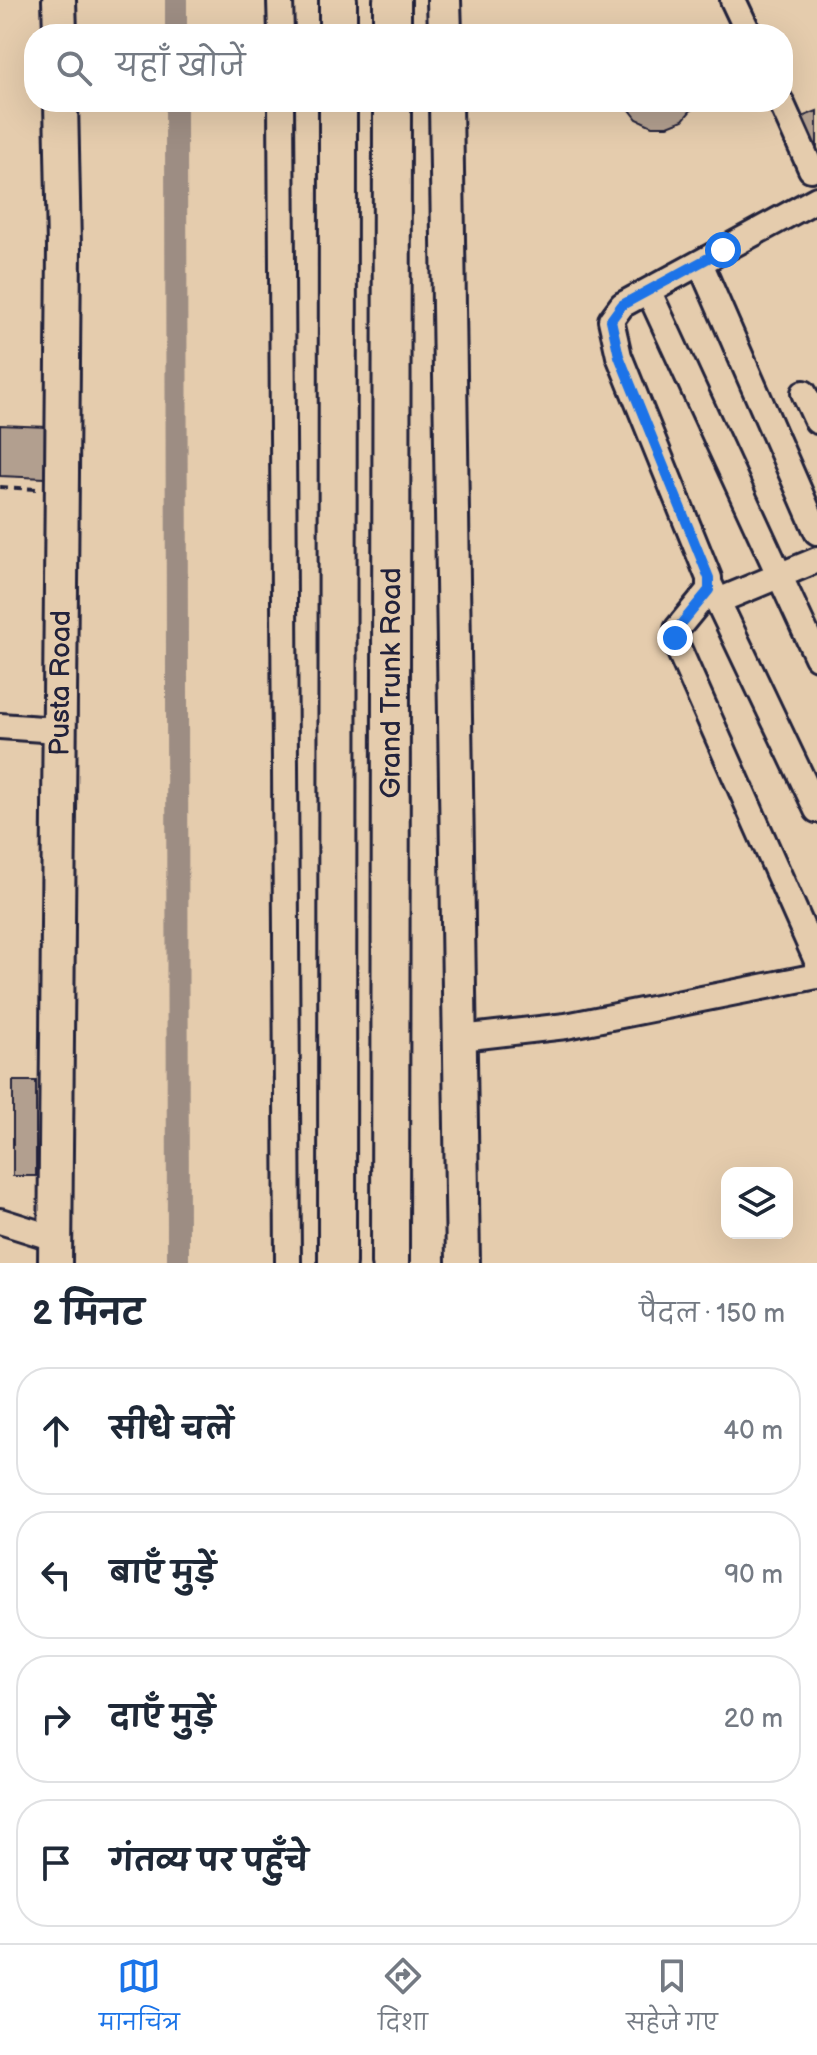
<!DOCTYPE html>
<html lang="hi">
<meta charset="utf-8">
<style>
body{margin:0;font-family:"Balsamiq Sans","Playpen Sans Deva",sans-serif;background:#f2f2f3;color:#1f2937}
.controls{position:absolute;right:24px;bottom:24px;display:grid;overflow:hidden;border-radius:16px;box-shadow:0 8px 32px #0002}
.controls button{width:72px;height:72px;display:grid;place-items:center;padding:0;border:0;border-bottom:2px solid #e0e1e3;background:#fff;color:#1f2937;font:40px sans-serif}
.stop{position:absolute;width:24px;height:24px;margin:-18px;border:6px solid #1a73e8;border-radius:50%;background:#fff}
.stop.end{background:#1a73e8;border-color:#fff;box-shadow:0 2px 8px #0008}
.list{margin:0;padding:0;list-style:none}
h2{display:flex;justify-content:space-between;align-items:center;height:104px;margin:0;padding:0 32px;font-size:34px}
h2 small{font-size:26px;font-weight:400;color:#747a83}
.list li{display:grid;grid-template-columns:52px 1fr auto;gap:24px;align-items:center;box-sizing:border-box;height:128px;margin:0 16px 16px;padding:0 16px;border:2px solid #e0e1e3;border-radius:32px}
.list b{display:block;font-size:30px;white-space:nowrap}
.list em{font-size:26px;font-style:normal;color:#747a83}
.icon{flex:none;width:44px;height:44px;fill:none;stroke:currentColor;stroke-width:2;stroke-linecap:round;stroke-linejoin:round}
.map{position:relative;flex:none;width:817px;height:1263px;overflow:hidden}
.search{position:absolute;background:#fff;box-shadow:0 8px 32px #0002;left:24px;right:24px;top:24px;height:88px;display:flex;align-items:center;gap:20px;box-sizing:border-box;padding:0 28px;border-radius:32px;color:#747a83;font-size:30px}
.sheet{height:680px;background:#fff}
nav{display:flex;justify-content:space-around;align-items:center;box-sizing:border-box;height:112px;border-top:2px solid #e0e1e3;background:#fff;font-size:22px;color:#747a83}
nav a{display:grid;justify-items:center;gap:4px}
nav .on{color:#1a73e8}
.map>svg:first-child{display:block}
</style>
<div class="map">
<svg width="817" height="1263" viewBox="0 0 817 1263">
<rect width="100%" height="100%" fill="#e5ccad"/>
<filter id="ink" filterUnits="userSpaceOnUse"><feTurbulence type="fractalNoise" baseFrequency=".0125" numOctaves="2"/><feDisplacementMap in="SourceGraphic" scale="16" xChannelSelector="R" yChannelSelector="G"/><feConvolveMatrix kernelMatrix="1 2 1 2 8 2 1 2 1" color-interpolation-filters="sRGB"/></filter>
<g filter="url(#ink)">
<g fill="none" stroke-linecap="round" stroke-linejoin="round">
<path stroke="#9d8d83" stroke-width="22" d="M176 0V34
M176 102 178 1263"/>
</g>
<path fill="#b29f8f" stroke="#22223b" stroke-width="2" d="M624 102H698L683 120 668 126H652L637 119Z
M817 111V147L812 149 799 118Z
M0 425 47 427 45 478 0 476Z
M13 1081H36V1176H13Z"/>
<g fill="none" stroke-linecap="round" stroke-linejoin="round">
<g stroke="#22223b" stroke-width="30">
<path id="minor" d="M280 0 281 34
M733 0 749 34
M281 102 288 1263
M781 102 811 169
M817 199 622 305 611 320 619 356 709 578V590L677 629 676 643 817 961
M700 263 817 532
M649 292 817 657
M804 393 817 421
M710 585 817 810
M718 601 817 560
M0 726 57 730
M461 1038 566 1026 817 976
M0 1221 54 1238"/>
</g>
<g stroke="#22223b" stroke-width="38">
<g id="major">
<path d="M59 0 60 34"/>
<path d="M444 0 445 34"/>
<path d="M446 102 463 1263"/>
<path id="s1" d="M55 1263 64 247 61 102"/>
</g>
</g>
<g stroke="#22223b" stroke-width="42">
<g id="highway">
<path d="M338 34V0"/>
<path d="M392 34V0"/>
<path d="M337 1263 338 102"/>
<path id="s2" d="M390 1263 392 102"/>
</g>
</g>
<path stroke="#22223b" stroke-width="4" stroke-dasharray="8 6" stroke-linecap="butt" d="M0 487 38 489"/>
<use href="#minor" stroke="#e5ccad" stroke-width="24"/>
<use href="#major" stroke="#e5ccad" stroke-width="32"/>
<use href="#highway" stroke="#e5ccad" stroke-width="36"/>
</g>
</g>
<g fill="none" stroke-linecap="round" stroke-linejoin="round" filter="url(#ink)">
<path stroke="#1a73e8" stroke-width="10" d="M675 638 677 629 709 590V578L619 356 611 320 622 305 723 250"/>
</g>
<g text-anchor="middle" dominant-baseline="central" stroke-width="7" stroke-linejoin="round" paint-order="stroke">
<g font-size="28" fill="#22223b" stroke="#e5ccad">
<text stroke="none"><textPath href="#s1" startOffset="580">Pusta Road</textPath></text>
<text stroke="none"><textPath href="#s2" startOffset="580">Grand Trunk Road</textPath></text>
</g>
</g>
</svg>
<div class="controls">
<button><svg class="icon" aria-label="layers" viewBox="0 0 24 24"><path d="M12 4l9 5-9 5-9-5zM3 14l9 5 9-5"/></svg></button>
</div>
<div class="stop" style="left:723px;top:250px"></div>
<div class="stop end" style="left:675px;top:638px"></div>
<div class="search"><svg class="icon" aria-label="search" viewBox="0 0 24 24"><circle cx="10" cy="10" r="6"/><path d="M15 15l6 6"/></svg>यहाँ खोजें</div>
</div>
<section class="sheet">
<h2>2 मिनट<small>पैदल · 150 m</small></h2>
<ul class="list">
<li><svg class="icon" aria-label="ahead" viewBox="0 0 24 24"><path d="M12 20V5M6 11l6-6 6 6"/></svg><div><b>सीधे चलें</b></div><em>40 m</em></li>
<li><svg class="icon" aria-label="left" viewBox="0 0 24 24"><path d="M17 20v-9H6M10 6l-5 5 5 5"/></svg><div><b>बाएँ मुड़ें</b></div><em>90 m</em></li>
<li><svg class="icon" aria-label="right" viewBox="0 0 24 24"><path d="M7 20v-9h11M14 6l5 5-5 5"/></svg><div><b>दाएँ मुड़ें</b></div><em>20 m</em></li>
<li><svg class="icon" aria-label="arrive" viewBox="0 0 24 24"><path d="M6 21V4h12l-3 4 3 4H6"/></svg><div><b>गंतव्य पर पहुँचे</b></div></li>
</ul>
</section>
<nav>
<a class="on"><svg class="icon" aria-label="map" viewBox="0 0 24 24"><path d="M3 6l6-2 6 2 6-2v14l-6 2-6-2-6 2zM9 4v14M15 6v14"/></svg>मानचित्र</a>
<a><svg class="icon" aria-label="directions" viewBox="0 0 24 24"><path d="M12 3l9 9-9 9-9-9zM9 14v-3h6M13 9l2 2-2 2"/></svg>दिशा</a>
<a><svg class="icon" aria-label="saved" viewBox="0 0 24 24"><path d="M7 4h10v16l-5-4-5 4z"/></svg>सहेजे गए</a>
</nav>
